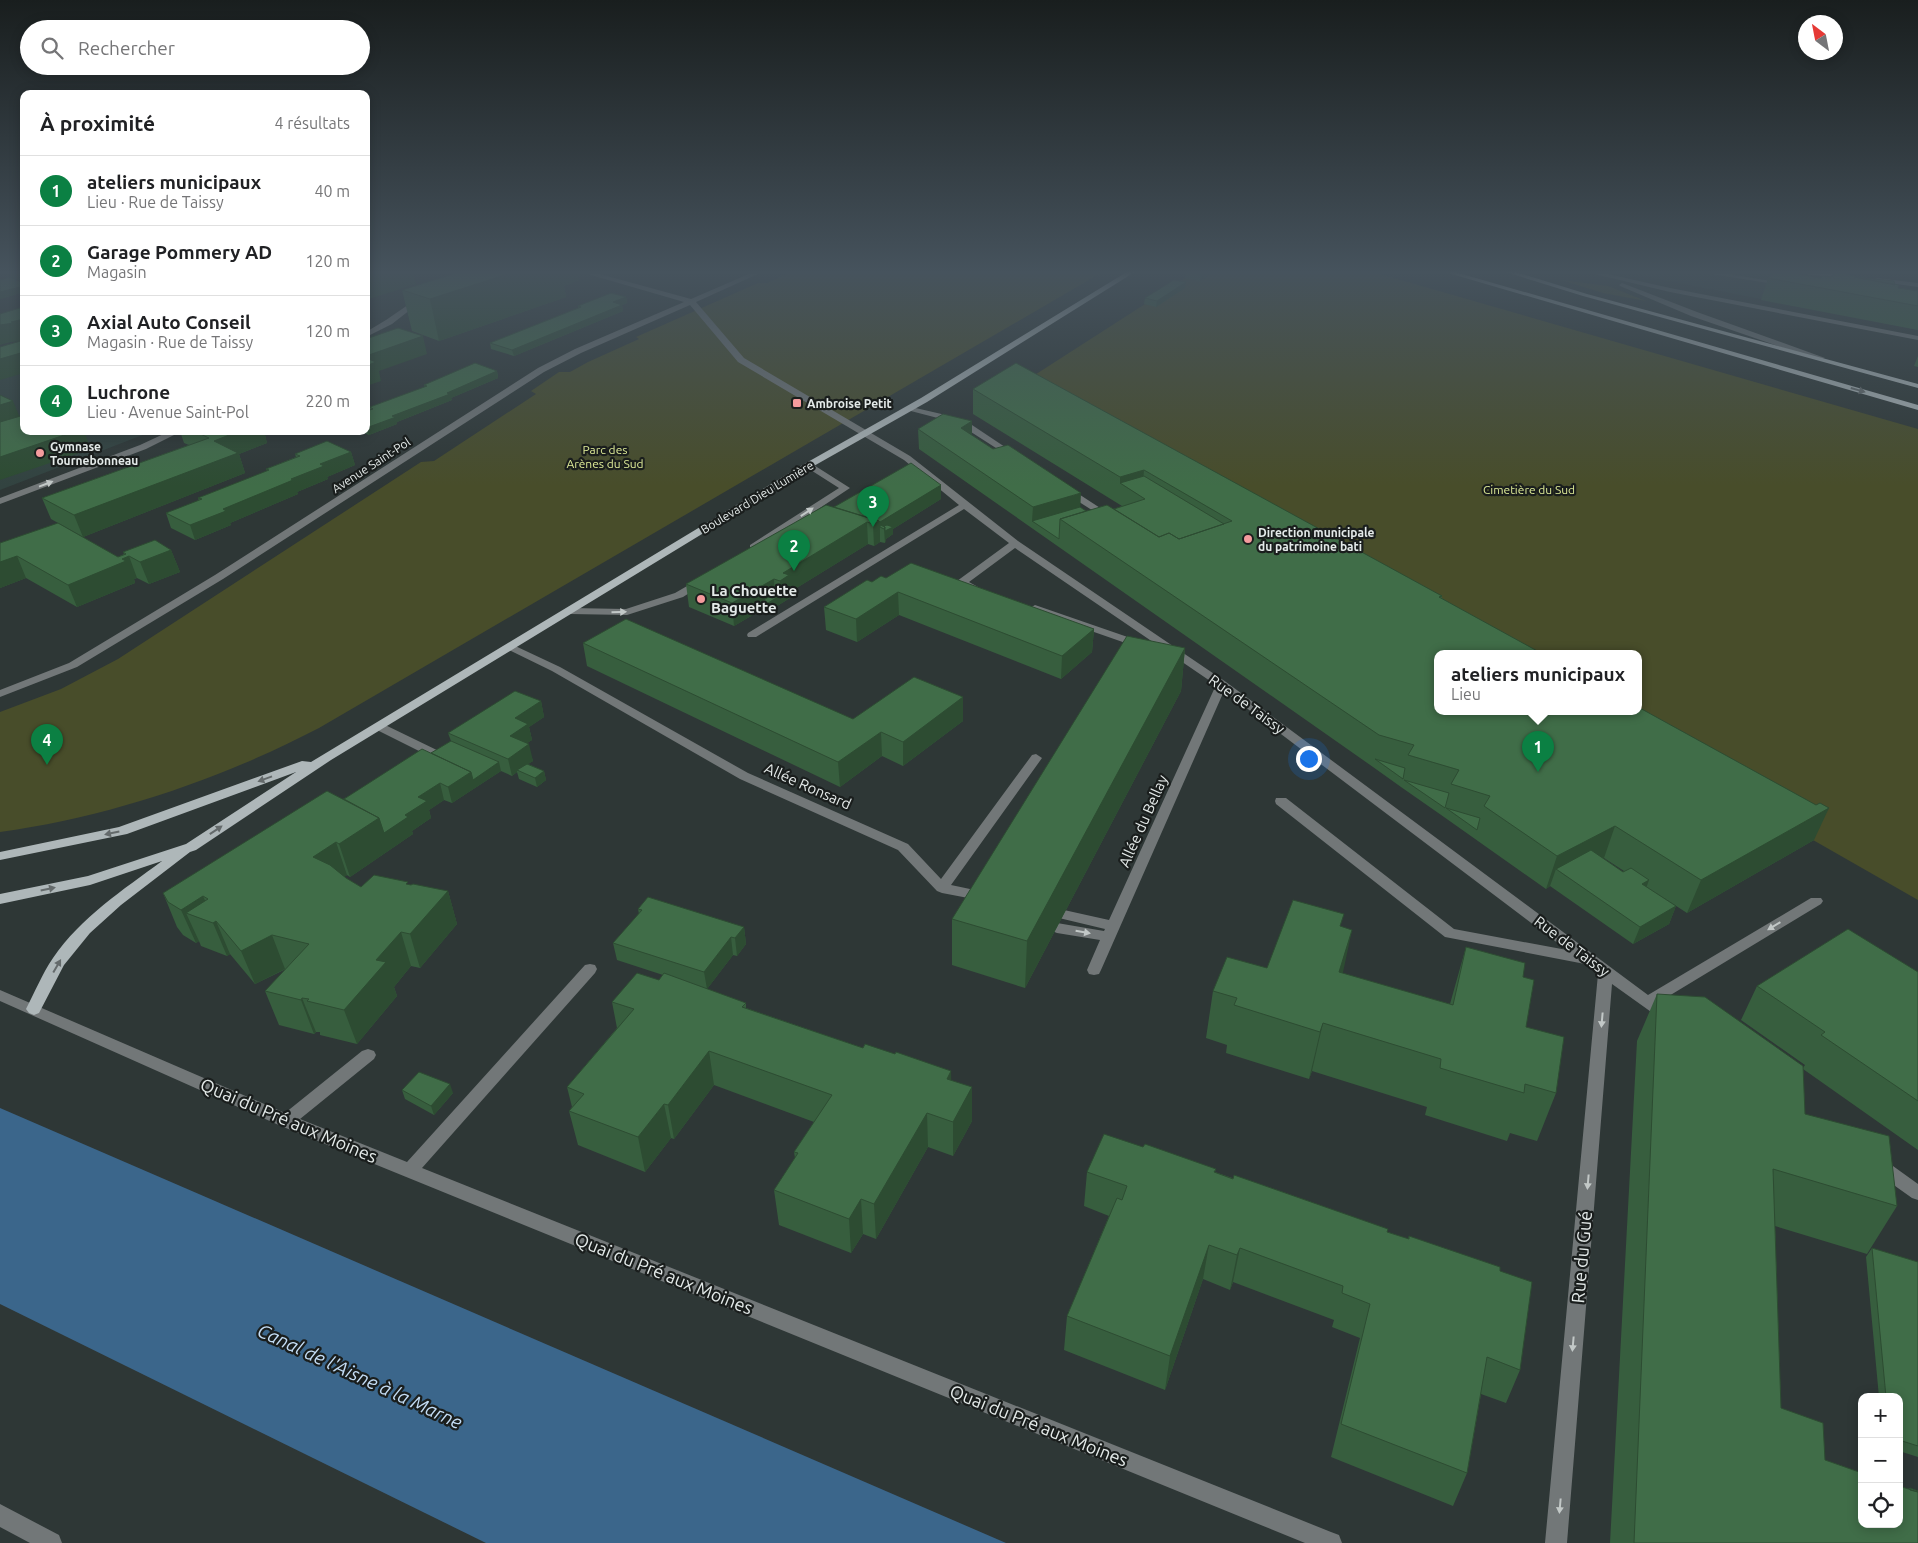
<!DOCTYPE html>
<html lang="fr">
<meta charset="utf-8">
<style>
body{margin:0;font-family:Ubuntu,sans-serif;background:#f6f6f6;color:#202124}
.controls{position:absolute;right:15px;bottom:15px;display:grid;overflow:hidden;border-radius:10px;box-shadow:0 2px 12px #0003}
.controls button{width:45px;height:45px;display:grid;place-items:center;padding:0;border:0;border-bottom:1px solid #e0e0e0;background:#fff;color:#202124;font:25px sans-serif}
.compass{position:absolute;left:1798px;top:15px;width:45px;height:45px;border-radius:50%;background:#fff;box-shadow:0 2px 12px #0003;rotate:328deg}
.you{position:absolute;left:1308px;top:758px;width:18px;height:18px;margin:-12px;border:4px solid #fff;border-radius:50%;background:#1a73e8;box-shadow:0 0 0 8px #1a73e833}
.badge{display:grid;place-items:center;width:32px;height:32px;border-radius:50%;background:#0b8043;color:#fff;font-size:16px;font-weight:700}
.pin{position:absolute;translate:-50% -41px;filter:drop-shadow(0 1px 2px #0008)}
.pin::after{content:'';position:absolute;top:26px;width:18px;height:15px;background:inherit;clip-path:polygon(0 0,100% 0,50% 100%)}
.popup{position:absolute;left:1434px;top:650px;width:208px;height:65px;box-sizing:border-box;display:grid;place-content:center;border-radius:10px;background:#fff;filter:drop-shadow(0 1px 4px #0005);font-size:16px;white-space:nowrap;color:#757577}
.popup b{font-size:19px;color:#202124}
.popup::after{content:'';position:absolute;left:50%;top:100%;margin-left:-10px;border:10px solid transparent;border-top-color:#fff}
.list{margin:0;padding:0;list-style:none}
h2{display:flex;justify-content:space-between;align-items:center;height:65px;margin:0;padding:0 20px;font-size:21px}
h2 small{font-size:16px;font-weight:400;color:#757577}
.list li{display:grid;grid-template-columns:32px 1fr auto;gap:15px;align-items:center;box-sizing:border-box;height:70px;padding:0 20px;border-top:1px solid #e0e0e0}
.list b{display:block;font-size:19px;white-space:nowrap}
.list p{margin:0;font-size:16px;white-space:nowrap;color:#757577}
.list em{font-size:16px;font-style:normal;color:#757577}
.icon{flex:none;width:28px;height:28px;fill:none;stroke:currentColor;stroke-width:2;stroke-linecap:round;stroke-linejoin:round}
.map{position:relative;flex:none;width:1918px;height:1543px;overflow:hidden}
.search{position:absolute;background:#fff;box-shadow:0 2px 12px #0003;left:20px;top:20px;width:350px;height:55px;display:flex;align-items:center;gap:12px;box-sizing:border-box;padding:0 18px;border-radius:28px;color:#757577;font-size:19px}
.panel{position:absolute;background:#fff;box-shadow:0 2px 12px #0003;left:20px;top:90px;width:350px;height:345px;border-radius:10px}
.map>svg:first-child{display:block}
</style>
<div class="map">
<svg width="1918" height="1543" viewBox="0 0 1918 1543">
<rect width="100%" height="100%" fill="#2e3736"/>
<path fill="#324340" d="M1613 270H1743L1918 290V330Z
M24 358V431H153L0 490V365Z"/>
<path fill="#484d2a" d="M795 270H1106L319 728C221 779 110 817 0 832V712L61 689 118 659 421 462 434 461 536 394 531 391 559 372H570L588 362 639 339 636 337 758 283H767Z
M1198 270H1366L1918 429V900L1806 836 1638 711V653H1479L1016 387Z
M1561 280 1608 286 1646 301 1603 293Z"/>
<path fill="#3b668b" d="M0 1108 1006 1543H486L0 1304Z"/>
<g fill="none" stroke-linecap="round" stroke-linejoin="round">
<path fill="#727778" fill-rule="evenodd" d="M574 270H585L691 299 758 270H767L696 302 744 358 910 456 1018 541 1226 682 1648 995 1811 898H1821L1823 901 1821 904 1659 1002 1671 1011 1674 1015 1671 1019 1666 1021 1661 1019 1612 984 1567 1543H1545L1598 974 1585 964 1445 937 1276 804 1275 801 1276 798H1286L1454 929 1567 950 1224 691 1101 970 1099 974 1094 975 1089 974 1087 970 1100 940 1057 933 1052 931 1050 928 1052 925 1057 923 1104 931 1105 929 1059 918 1057 915 1059 912 1064 910 1109 920 1216 685 1015 548 969 582 978 587 977 589 973 590 957 585 956 583 957 581 1009 543 964 509 756 637H748L747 635 748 633 959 505 904 460 738 362 690 305 581 353 544 372 223 579 77 667 0 697V690L69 663 215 575 538 368 575 349 684 302Z
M1578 270H1590L1670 288 1918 336V340L1670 292Z
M1687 270H1704L1771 281 1768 283Z
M1783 270H1805L1850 275 1853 277 1850 279 1786 272Z
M1877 278 1918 283V287L1875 281 1874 280Z
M1622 283 1697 312 1825 358 1818 360 1691 316 1620 286 1619 285Z
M418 298 424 299 392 324 366 337V332L386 320Z
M907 406 963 419 1017 455 1013 458 1010 457 957 423 907 410Z
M170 431H182L146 449 0 504V498L140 445Z
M809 462 850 488 758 549H750V545L839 488 806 467 805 465Z
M1068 488 1071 489 1114 517 1109 520 1106 519 1065 493V489Z
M701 578 706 581 705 583 683 597 627 615 570 614 565 611 570 608 626 609 675 593Z
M1035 605 1145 643 1147 645 1145 647H1137L1031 610 1030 608Z
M511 644 560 667 748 773 908 844 941 879 1032 755 1036 754 1042 758 951 885 989 893 991 896 989 899 984 901 942 893 937 891 898 850 740 779 552 671 507 649 505 647Z
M379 722 445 754 447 757 441 761 437 760 375 729 373 726Z
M590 964 595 965 597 969 595 973 422 1168 1331 1532 1339 1535 1342 1543H1305L281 1126 0 1001V990L285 1113 362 1051 368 1049 374 1051 376 1055 374 1059 300 1119 407 1162 585 965Z
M1880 1159 1886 1161 1918 1184V1200L1912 1198 1874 1171 1871 1166 1874 1161Z
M0 1504 59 1535 62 1543H30L0 1527Z"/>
<path fill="#aeb7b9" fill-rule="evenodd" d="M1130 270H1138L927 402 812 467 331 760 196 850 190 852 121 905 90 933 64 965 39 1013 34 1015 29 1013 26 1009C35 992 42 974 53 958 81 917 123 890 162 861L90 885 0 904V894L88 876 186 844 296 772 127 834 0 860V852L119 827 302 761 311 762 806 463 921 398Z
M1438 270H1448L1918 405V410Z
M1499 270H1509L1587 294 1918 384V388L1583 296Z"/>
</g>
<path fill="#375e3e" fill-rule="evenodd" d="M7 270H24V292L0 299 10 277Z
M1186 272 1213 273 1200 281 1185 278Z
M1855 277 1895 285 1898 288 1918 291V330L1761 300 1768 278H1821Z
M579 280 564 286 566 297 439 341 412 331 402 290Z
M1185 288 1156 307 1144 304 1145 298Z
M626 297 627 303 622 305 623 311 514 356 491 349 490 343 578 308V306Z
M1918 356V367L1914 366Z
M497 371 498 378 451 398 452 400 397 422V424L369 435 359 431H366V411L370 410V407L425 387 424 385Z
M973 389 1442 596V598L1814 840 1687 913 1647 887 1676 906 1669 924 1633 944 1550 886 1546 889 1444 817 1401 787 1373 767 919 449 918 429 972 421V435L1086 511 1114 509 1122 506 973 414ZM1603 858H1604L1624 871 1623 872Z
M180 431H264L267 443 239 454 245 473 83 537 51 519 42 498 189 445 184 443Z
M351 452 355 465 327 477 328 479 297 492 298 494 230 523 231 525 195 540 171 528 166 513 199 501 198 498 267 471 266 469 296 457 295 454Z
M941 499 893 529V534L886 539 885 543 880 542 874 546 868 544 790 592V598L769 611 763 609 734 626 689 607 686 584 834 507Z
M0 543 118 557 124 554 123 552 171 550 180 572 149 584 137 578 134 579 135 583 77 607 26 578 0 588Z
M886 578 1094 629 1092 652 1061 679 899 615 857 642 826 630 824 607 872 582Z
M583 643 853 719 963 697V721L903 766 882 756 840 787 587 666Z
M1185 648 1181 691 1025 988 952 965V919Z
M541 701 544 717 529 727 532 740 527 743 533 761 528 764 544 771 546 780 537 787 519 779 517 772 512 776 501 771 452 803 444 800 429 810 431 818 412 831 413 834 350 877 347 875 344 877 361 887 408 885 448 891 457 924 420 968 411 966 394 987 397 996 357 1044 320 1035V1032H316L314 1034 279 1025 265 991 286 969 255 984 230 954 227 956 201 946 199 941 196 943 183 935 177 927 163 893 431 753 451 741 448 733Z
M638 909 744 927 746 944 737 956 733 955 707 989 746 1003V1008L863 1048 895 1054 951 1071V1080L972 1121 953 1156 928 1147 876 1239 863 1234 851 1253 779 1225 774 1190 795 1158 794 1152 814 1122 714 1085 674 1139 671 1138 645 1172 578 1145 569 1111 572 1107 567 1087 617 1028 612 1002 659 980 663 975 617 960 613 943 639 914Z
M1342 927 1343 974 1450 1004 1466 947 1523 977 1526 1027 1556 1093 1537 1141 1510 1133 1507 1141 1425 1115 1427 1107 1312 1071 1309 1079 1226 1053 1227 1045 1206 1038 1213 991 1267 968Z
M1918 972V1150L1803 1069 1805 1114 1897 1206 1867 1254 1775 1226 1781 1408 1825 1460 1908 1489 1910 1488 1918 1543H1610L1637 1041 1657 994 1803 1068 1805 1065 1741 1020 1757 986Z
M402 1090 453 1093 434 1115 405 1099Z
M1143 1147 1216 1169 1215 1172 1408 1239 1409 1236 1500 1271 1520 1370 1506 1403 1481 1394 1467 1473 1453 1506 1331 1457 1360 1338 1332 1327 1334 1320 1233 1282 1230 1290 1203 1279 1165 1390 1064 1350 1067 1316 1109 1216 1084 1206 1087 1172Z
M1872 1248 1918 1262V1457L1899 1451V1397H1879L1866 1257Z"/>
<path fill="#2d4c32" d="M366 270H413L416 284 366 300Z
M520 270H578L579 280 564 286 566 297 439 341 430 299Z
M1210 270H1218L1200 281 1201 275Z
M1186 282 1185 288 1156 307 1157 301Z
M24 286V292L0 299V292Z
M626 297 627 303 614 308 613 302Z
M622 305 623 311 514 356 512 350Z
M24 319V338L20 339 21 341 11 342 0 345V325Z
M423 336 427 354 379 371 381 381 366 386V356Z
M24 352V373L0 380V359Z
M497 371 498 378 451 398 452 400 397 422V424L369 435 367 428 392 416Z
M13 401 21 420 0 445V405Z
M972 421V441L961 428Z
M76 431H84L91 449 0 480V457Z
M239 431H264L267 443 239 454 245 473 83 537 74 515 214 441Z
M351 452 355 465 327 477 328 479 297 492 298 494 230 523 231 525 195 540 190 525 223 509 291 479 320 464Z
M1144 470 1142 497 1120 483V477Z
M941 485V499L893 529V534L886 539 885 543 884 529 880 527V542L874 546 873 524Z
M1081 493 1080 514 1040 526 1032 521 1033 507Z
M867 522 868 544 790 592V598L769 611 768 603 762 601 763 609 734 626 732 603 774 579 775 599 781 595 780 581 783 573Z
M171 550 180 572 149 584 140 562Z
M17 556 26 578 0 588V562Z
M129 556 137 578 134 579 135 583 77 607 68 585Z
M898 592 899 615 857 642 856 619Z
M1094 629 1092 652 1061 679 1062 656Z
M1185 648 1181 691 1025 988 1027 941Z
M963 697V721L903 766V742Z
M541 701 544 717 529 727 532 740 514 752 510 736 515 718Z
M881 732 882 756 840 787 838 762Z
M529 744 533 761 518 771 517 770V772L512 776 508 759Z
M499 762 501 771 475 788 473 780Z
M544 771 546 780 537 787 535 778Z
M471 772 475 788 452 803 448 787Z
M440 783 444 800 429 810 431 818 412 831 413 834 350 877 339 844 379 818 405 815 418 797Z
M1829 808 1814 840 1687 913 1701 880Z
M1615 826 1604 858 1567 877 1556 869 1550 886 1546 889 1557 856Z
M336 842 347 875 332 885 313 857Z
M1649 880 1643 897 1642 884Z
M448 891 457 924 420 968 410 934Z
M203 896 214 922 216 921 230 954 227 956 213 923 186 913 199 941 196 943 181 910Z
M1676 906 1669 924 1633 944 1640 927Z
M744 927 746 944 737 956 735 938Z
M1352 930 1342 977 1339 972Z
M401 932 411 966 394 987 397 996 357 1044 344 1010 376 960Z
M272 935 285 969 255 984 241 951Z
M731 937 733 955 707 989 704 972Z
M302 998 316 1032 314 1034 301 1000Z
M1323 1023 1312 1071 1309 1079 1320 1032Z
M709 1051 714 1085 674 1139 668 1105Z
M951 1071 952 1105 947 1079Z
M450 1084 453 1093 434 1115 431 1106Z
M972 1087V1121L953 1156V1122Z
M664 1104 671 1138 645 1172 638 1137Z
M927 1113 928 1147 876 1239 874 1204Z
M861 1199 863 1234 851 1253 849 1219Z
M1209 1245 1203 1279 1165 1390 1170 1356Z
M1240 1248 1233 1282 1230 1290 1237 1255Z"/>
<path fill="#406d48" stroke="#2d4c32" d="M466 270H520L430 299 402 290Z
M1189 270H1210L1201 275 1186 272Z
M1776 270 1821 278 1823 276 1831 277 1836 272 1855 276 1854 277 1899 285 1898 288 1918 291V306L1768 278Z
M10 277 24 283V286L0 292V280Z
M1855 277 1894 281 1895 285Z
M1174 280 1186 282 1157 301 1145 298Z
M611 293 626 297 613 302 622 305 512 350 490 343 581 307 578 306Z
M23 307 24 319 11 322 14 323 0 325V314Z
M398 328 423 336 366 356V339Z
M24 340V352L0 359V347Z
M366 358 376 362 366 366Z
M475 363 497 371 447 393 450 394 392 416 396 417 366 428V411L373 409 370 407 427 386 424 385Z
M1016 363 1442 596 1439 597 1541 653H1438V711H1638V707L1816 805 1820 803 1829 808 1701 880 1615 826 1557 856 1484 806 1490 796 1451 784 1459 770 1408 755 1414 745 1379 735 1060 519 1107 505 1159 537 1169 533 1179 539 1232 521 1144 470 1120 477 973 389Z
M0 395 13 401 0 405Z
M943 414 972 421 961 428 993 449 1008 445 1081 493 1033 507 918 429Z
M24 415V431H76L0 457V422Z
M194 431H239L214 441 238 453 74 515 42 498 209 438Z
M327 441 351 452 320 464 324 466 291 479 293 480 223 509 226 511 190 525 166 513 202 499 198 498 269 470 266 469 300 456 295 454Z
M911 463 941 485 880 522 879 521 834 507Z
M1144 476 1224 524 1179 539 1169 533 1159 537 1114 509 1145 499 1120 483Z
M826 505 879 521 873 524 867 522 783 573 789 575 780 581 774 579 732 603 686 584Z
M1080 507 1086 511 1060 519 1059 539 1032 521Z
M58 523 118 557 126 554 123 552 155 540 171 550 140 562 129 556 122 559 126 561 68 585 17 556 0 562V543Z
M880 525 885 527 884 529 880 527Z
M887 525 893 527 885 531V527L884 526Z
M911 563 1094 629 1062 656 898 592 856 619 824 607 867 580 872 582 881 576 886 578Z
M775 593 781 595 768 603 762 601Z
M626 619 853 719 914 677 963 697 903 742 881 732 838 762 583 643Z
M1127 636 1185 648 1027 941 952 919Z
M515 691 541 701 515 718 528 724 510 736 529 744 508 759 448 733Z
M451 741 499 762 473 780 471 772 431 753Z
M422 749 471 772 448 787 440 783 418 797 427 801 405 815 408 817 384 833 379 818 344 799Z
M1375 759 1405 768 1403 779Z
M527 764 544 771 535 778 517 770Z
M1404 780 1449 793 1445 808Z
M327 791 379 818 339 844 336 842 313 857 330 865 346 878 361 887 374 875 408 882 406 884 411 885 413 884 448 891 410 934 401 932 376 960 386 962 344 1010 307 1001 309 999 302 998 301 1000 265 991 309 944 272 935 241 951 216 921 213 923 186 913 208 899 203 896 181 910 168 902 163 893Z
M1446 808 1480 818 1477 830Z
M1591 850 1623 872 1631 868 1649 880 1642 884 1676 906 1640 927 1556 869Z
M648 897 744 927 735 938 731 937 704 972 613 943 642 910 638 909Z
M1293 900 1344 914 1340 926 1352 930 1339 972 1453 1005 1466 947 1525 963 1523 977 1534 980 1526 1027 1564 1037 1556 1093 1525 1084 1524 1093 1440 1068 1441 1059 1323 1023 1320 1032 1234 1005 1237 998 1213 991 1227 957 1267 968Z
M1848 929 1918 972V1101L1821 1035 1825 1032 1757 986Z
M637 973 659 980 664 973 746 1003 742 1007 863 1048 865 1044 895 1054 896 1052 951 1071 947 1079 972 1087 953 1122 927 1113 874 1204 861 1199 849 1219 774 1190 798 1153 794 1152 832 1095 709 1051 668 1105 664 1104 638 1137 569 1111 584 1094 567 1087 634 1009 612 1002Z
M1657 994 1705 997 1803 1066 1805 1114 1889 1136 1897 1206 1773 1169 1781 1408 1823 1423 1825 1460 1862 1473V1524H1899V1486L1918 1492V1543H1634Z
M419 1072 450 1084 431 1106 402 1090Z
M1104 1134 1143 1147 1145 1144 1216 1169 1214 1172 1233 1179 1234 1175 1388 1229 1387 1232 1409 1239V1236L1500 1267V1271L1532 1282 1520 1370 1487 1357 1467 1473 1341 1424 1370 1304 1342 1293 1343 1286 1240 1248 1237 1255 1209 1245 1170 1356 1067 1316 1117 1198 1122 1200 1127 1186 1087 1172Z
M1872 1248 1918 1262V1446L1899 1440V1397H1886Z
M1910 1488 1918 1491V1492L1910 1490Z"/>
<defs><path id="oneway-solid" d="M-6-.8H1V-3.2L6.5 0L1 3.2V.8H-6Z" transform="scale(1.25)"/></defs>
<g fill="#646a6b">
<use href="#oneway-solid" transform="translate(1858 390) rotate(16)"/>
<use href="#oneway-solid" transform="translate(265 779) rotate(160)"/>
<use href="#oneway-solid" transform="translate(216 830) rotate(-34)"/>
<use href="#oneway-solid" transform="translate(112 833) rotate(168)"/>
<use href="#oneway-solid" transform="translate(48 889) rotate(-12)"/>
<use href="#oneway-solid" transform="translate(57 966) rotate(-60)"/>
</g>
<g fill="#c2c8c7">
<use href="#oneway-solid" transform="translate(46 484) rotate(-21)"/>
<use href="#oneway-solid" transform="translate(807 512) rotate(-33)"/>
<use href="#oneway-solid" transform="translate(619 612) rotate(-1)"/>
<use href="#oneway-solid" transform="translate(1774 926) rotate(149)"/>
<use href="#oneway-solid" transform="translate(1083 932) rotate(10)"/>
<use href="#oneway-solid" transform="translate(1602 1020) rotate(95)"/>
<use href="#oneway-solid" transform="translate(1588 1182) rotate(95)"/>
<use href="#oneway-solid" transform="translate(1573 1344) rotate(95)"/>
<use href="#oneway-solid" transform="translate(1560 1506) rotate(95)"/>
</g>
<linearGradient id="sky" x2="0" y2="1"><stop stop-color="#191e1e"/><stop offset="0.56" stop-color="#46535d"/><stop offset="1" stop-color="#46535d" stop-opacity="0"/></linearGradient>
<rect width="1918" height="486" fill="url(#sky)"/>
<g fill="#f59b9d" stroke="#1a1e1d" stroke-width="2">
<rect x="792" y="398" width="10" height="10" rx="2.5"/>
<circle cx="40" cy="453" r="5"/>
<circle cx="1248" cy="539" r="5"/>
<circle cx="701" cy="599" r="5"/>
</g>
<g text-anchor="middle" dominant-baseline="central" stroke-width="4.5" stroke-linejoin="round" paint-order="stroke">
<g font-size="12" font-weight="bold" fill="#e4eae9" stroke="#1a1e1d" text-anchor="start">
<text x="807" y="403">Ambroise Petit</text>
<text x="50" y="446">Gymnase<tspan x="50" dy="14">Tournebonneau</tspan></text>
<text x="1258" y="532">Direction municipale<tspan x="1258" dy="14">du patrimoine bati</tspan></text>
</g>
<g font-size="12" fill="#ddea97" stroke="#1a1e1d">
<text x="605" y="449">Parc des<tspan x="605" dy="14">Arènes du Sud</tspan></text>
<text x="1529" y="489">Cimetière du Sud</text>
</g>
<g font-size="12" fill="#e4eae9" stroke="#1a1e1d">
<text transform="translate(371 465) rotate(-33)">Avenue Saint-Pol</text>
<text transform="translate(757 497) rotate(-31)">Boulevard Dieu Lumière</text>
</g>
<g font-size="15" font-weight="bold" fill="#e4eae9" stroke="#1a1e1d" text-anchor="start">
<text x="711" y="590">La Chouette<tspan x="711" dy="17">Baguette</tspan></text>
</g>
<g font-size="15" fill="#e4eae9" stroke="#1a1e1d">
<text transform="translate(1247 704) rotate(36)">Rue de Taissy</text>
<text transform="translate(808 786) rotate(24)">Allée Ronsard</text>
<text transform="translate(1143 821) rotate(-66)">Allée du Bellay</text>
<text transform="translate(1572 946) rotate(37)">Rue de Taissy</text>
</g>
<g font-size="18" fill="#e4eae9" stroke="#1a1e1d">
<text transform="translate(289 1120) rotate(23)">Quai du Pré aux Moines</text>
<text transform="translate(1581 1257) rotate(-85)">Rue du Gué</text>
<text transform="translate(664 1273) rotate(22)">Quai du Pré aux Moines</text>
<text transform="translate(1039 1425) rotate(22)">Quai du Pré aux Moines</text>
</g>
<g font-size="19" font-style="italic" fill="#c4ddf5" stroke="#1a1e1d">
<text transform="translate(360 1376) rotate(25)">Canal de l'Aisne à la Marne</text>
</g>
</g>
</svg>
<div class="controls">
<button>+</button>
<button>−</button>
<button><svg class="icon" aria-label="locate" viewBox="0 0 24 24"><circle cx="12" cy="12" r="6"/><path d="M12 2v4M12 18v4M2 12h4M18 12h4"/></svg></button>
</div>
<svg class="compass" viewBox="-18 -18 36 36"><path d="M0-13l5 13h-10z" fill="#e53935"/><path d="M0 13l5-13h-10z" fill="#757577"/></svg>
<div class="you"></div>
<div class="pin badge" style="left:1538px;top:772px">1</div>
<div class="popup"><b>ateliers municipaux</b>Lieu</div>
<div class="pin badge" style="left:794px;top:571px">2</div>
<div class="pin badge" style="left:873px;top:527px">3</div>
<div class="pin badge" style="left:47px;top:765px">4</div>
<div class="search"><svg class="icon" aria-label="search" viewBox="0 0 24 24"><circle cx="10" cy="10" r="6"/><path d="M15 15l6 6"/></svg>Rechercher</div>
<section class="panel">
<h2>À proximité<small>4 résultats</small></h2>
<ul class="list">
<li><span class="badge">1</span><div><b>ateliers municipaux</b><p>Lieu · Rue de Taissy</p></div><em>40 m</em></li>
<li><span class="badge">2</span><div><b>Garage Pommery AD</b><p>Magasin</p></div><em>120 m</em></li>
<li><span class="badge">3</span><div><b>Axial Auto Conseil</b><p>Magasin · Rue de Taissy</p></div><em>120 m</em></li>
<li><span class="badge">4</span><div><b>Luchrone</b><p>Lieu · Avenue Saint-Pol</p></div><em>220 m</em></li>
</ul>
</section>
</div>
